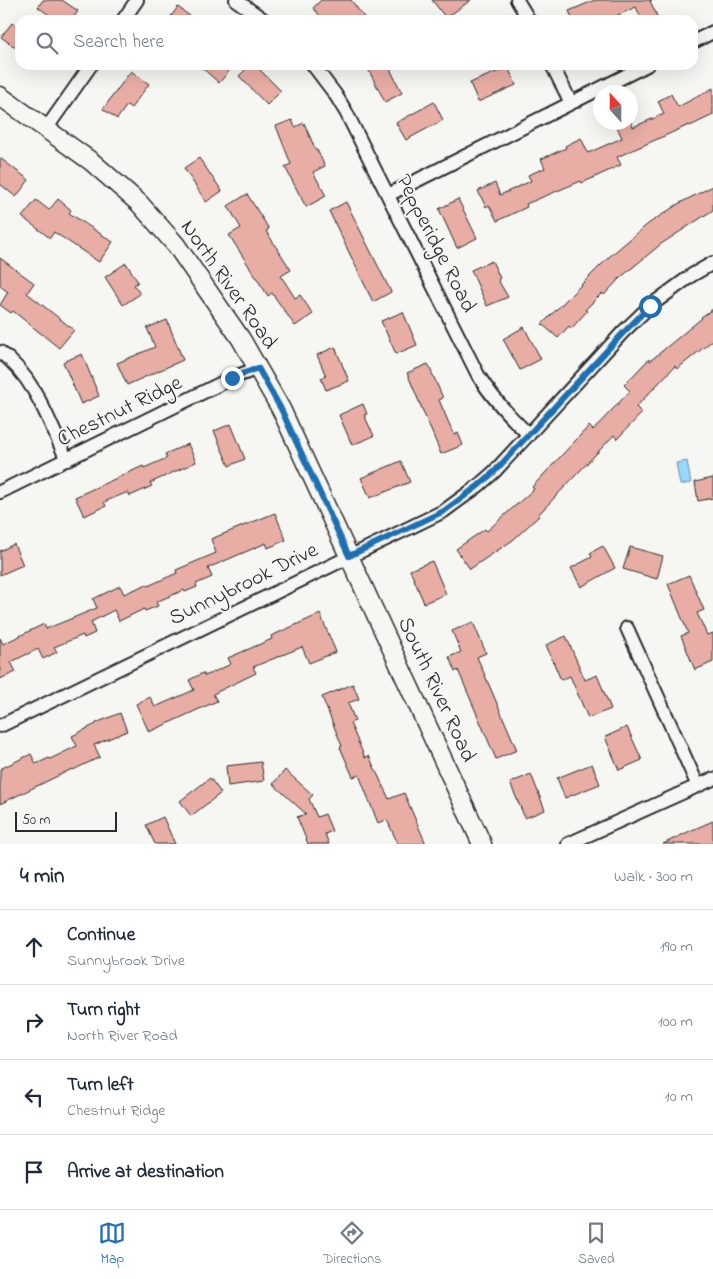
<!DOCTYPE html>
<meta charset="utf-8">
<style>
body{margin:0;font-family:"Indie Flower",sans-serif;background:#f2f2f3;color:#1f2937}
.compass{position:absolute;left:593px;top:85px;width:45px;height:45px;border-radius:50%;background:#fff;box-shadow:0 5px 20px #0002;rotate:339deg}
.scale{position:absolute;left:15px;bottom:12px;width:102px;box-sizing:border-box;padding-left:5px;border:2px solid #2b2b2b;border-top:0;font-size:14px;line-height:18px;white-space:nowrap;color:#2b2b2b;-webkit-text-stroke:4px #f6f6f2;paint-order:stroke}
.stop{position:absolute;width:15px;height:15px;margin:-11px;border:4px solid #1f6fb2;border-radius:50%;background:#fff}
.stop.end{background:#1f6fb2;border-color:#fff;box-shadow:0 1px 5px #0008}
.list{margin:0;padding:0;list-style:none}
h2{display:flex;justify-content:space-between;align-items:center;height:65px;margin:0;padding:0 20px;font-size:21px}
h2 small{font-size:16px;font-weight:400;color:#747a83}
.list li{display:grid;grid-template-columns:32px 1fr auto;gap:15px;align-items:center;box-sizing:border-box;height:75px;padding:0 20px;border-top:1px solid #e0e1e3}
.list b{display:block;font-size:19px;white-space:nowrap}
.list p{margin:0;font-size:16px;white-space:nowrap;color:#747a83}
.list em{font-size:16px;font-style:normal;color:#747a83}
.icon{flex:none;width:28px;height:28px;fill:none;stroke:currentColor;stroke-width:2;stroke-linecap:round;stroke-linejoin:round}
.map{position:relative;flex:none;width:713px;height:844px;overflow:hidden}
.search{position:absolute;background:#fff;box-shadow:0 5px 20px #0002;left:15px;right:15px;top:15px;height:55px;display:flex;align-items:center;gap:12px;box-sizing:border-box;padding:0 18px;border-radius:15px;color:#747a83;font-size:19px}
.sheet{height:365px;background:#fff}
nav{display:flex;justify-content:space-around;align-items:center;box-sizing:border-box;height:70px;border-top:1px solid #e0e1e3;background:#fff;font-size:14px;color:#747a83}
nav a{display:grid;justify-items:center;gap:2px}
nav .on{color:#1f6fb2}
.map>svg:first-child{display:block}
</style>
<div class="map">
<svg width="713" height="844" viewBox="0 0 713 844">
<rect width="100%" height="100%" fill="#f6f6f2"/>
<filter id="ink" filterUnits="userSpaceOnUse"><feTurbulence type="fractalNoise" baseFrequency=".02" numOctaves="2"/><feDisplacementMap in="SourceGraphic" scale="10" xChannelSelector="R" yChannelSelector="G"/><feConvolveMatrix kernelMatrix="1 2 1 2 8 2 1 2 1" color-interpolation-filters="sRGB"/></filter>
<g filter="url(#ink)">
<path fill="#99d7fb" stroke="#6d92a8" d="M687 461 691 483 680 485 676 463Z"/>
<path fill="#e8ada4" stroke="#2b2b2b" d="M43 0H62L78 11 72 20H56L38 7Z
M321 0H351L366 20H324L313 8Z
M432 0H471L446 18Z
M595 0H652L650 1 657 16 647 20H642L636 7 607 20H573L569 11Z
M178 7 195 20H168Z
M12 23 20 29V51L1 37Z
M199 65H234L219 83Z
M250 65H255L281 91 267 105 239 76Z
M366 65H388L402 93 385 102Z
M508 67 516 85 478 102 470 83Z
M131 71 149 84 131 108 127 105 117 119 103 109Z
M713 88V115L690 126 689 125 617 157 621 165 582 183 581 181 526 204 527 207 497 221 489 205 486 207 478 191 495 183 500 195 531 181 528 175 545 168 541 159 566 148 565 146 581 138 588 153 622 138 615 122H631L633 127 664 114 658 101 671 94 678 107Z
M434 102 443 120 406 140 396 123Z
M292 120 295 127 304 123 316 151 317 150 325 166 313 172 326 196 306 207 285 167 291 164 276 126Z
M0 158 29 180 16 197 0 184Z
M199 158 222 191 206 202 184 168Z
M713 186V210L661 244 620 278 604 295 602 293 585 310 587 311 571 329 569 326 558 338 542 324 610 256 648 224 678 204Z
M247 194 269 229 266 231 291 270 281 276 295 298 300 295 313 314 295 326 272 293 268 296 229 235 241 228 228 206Z
M58 199 71 210 69 213 113 242 99 262 54 232 50 238 22 217 36 200 49 210Z
M458 199 477 238 457 248 439 209Z
M346 202 391 292 373 302 329 211Z
M0 258 34 283 27 293 74 330 59 348 13 311 11 313 0 305 8 292 0 286Z
M492 261 500 278 498 280 508 297 487 306 471 270Z
M126 263 138 282 134 285 140 294 123 305 105 277Z
M713 309V340L677 369 675 366 636 407 642 413 617 439 614 435 538 515 539 516 513 540 470 569 456 549 485 529 487 531 534 489 532 487 589 426 593 430 630 391 624 385 649 359 650 361 702 318 701 317Z
M403 312 417 345 396 354 381 321Z
M167 320 183 360 127 385 117 363 155 347 147 328Z
M524 327 541 359 520 370 503 339Z
M335 347 349 381 326 390 321 378 326 376 317 355Z
M82 354 99 396 81 404 63 362Z
M428 364 443 398 439 400 454 435 458 433 463 445 441 454 407 373Z
M363 404 367 414 364 415 374 436 352 445 339 415Z
M231 424 245 459 229 466 214 431Z
M188 444 196 462 150 483 152 486 130 496 128 492 104 502 106 506 84 516 75 497 143 466 144 468 167 458 165 454Z
M401 461 410 482 370 498 361 478Z
M713 478V498L698 501 695 482Z
M275 513 286 540 268 548 266 543 208 568 212 577 196 584 197 587 185 592 184 590 156 602 158 606 145 611 144 609 119 621 114 610 91 622 95 633 84 638 83 635 54 647 57 652 43 659 38 649 11 662 16 672 0 679V638L3 644 44 624 46 629 97 608 93 599 120 586 124 594 147 584 148 586 177 573 176 570 216 553 211 539Z
M14 544 23 565 0 575V551Z
M603 546 615 568 581 587 571 568 592 557 590 553Z
M630 547 663 556 657 579 623 569Z
M432 561 446 594 424 603 410 570Z
M689 575 704 610 697 613 707 635 713 633V662L695 670 681 636 688 633 668 584Z
M320 614 336 652 309 663 302 647 253 667 256 673 213 694 217 701 149 732 136 704 150 697 155 707 194 690 189 680 203 673 205 676 231 664 228 658 272 639 271 636Z
M473 622 486 653 477 657 517 750 496 759 458 670 455 672 449 657 461 652 452 631Z
M566 636 585 680 597 675 611 709 588 718 570 676 561 680 546 645Z
M353 684 359 699 348 703 355 721 350 723 365 758 369 756 389 799 404 793 426 844H398L387 820 378 823 359 775 353 777 340 747 342 746 322 697Z
M120 713 127 731 94 745 100 757 73 770 72 769 0 804V769L31 754 36 764 49 758 50 759 77 746 72 736 96 724V723Z
M627 727 642 760 619 770 605 737Z
M261 762 264 781 228 786 226 766Z
M592 764 600 784 565 798 557 778Z
M285 770 313 795 309 799 317 817 325 814 332 831 325 834 329 844H308L297 817 306 814 273 784Z
M531 774 545 810 525 818 510 783Z
M210 778 221 793 191 816 180 801Z
M163 817 175 844H155L146 825Z
M713 821V844H663L692 830Z"/>
<g fill="none" stroke-linecap="round" stroke-linejoin="round">
<g stroke="#2b2b2b" stroke-width="16">
<path id="street" d="M236 0 264 20
M517 0 529 20
M123 20 137 0
M693 42 713 32
M313 65 335 94 346 112 478 375C492 398 509 416 529 435
M552 65 571 103
M46 129 91 65
M388 195 647 65
M0 352C35 377 49 422 67 460
M0 492 232 378 258 368
M627 628 698 786
M0 726 444 511 478 486 494 472 623 332 650 306 692 275 713 263
M568 844 713 779"/>
</g>
<g stroke="#2b2b2b" stroke-width="21">
<path id="secondary" d="M0 96 92 162 139 203 176 245 241 339 281 409 482 844"/>
</g>
<use href="#street" stroke="#f6f6f2" stroke-width="12"/>
<use href="#secondary" stroke="#f6f6f2" stroke-width="18"/>
</g>
</g>
<g fill="none" stroke-linecap="round" stroke-linejoin="round" filter="url(#ink)">
<path stroke="#1f6fb2" stroke-width="6" d="M232 378 258 368 281 409 349 556 444 511 478 486 494 472 624 332 650 306"/>
</g>
<g text-anchor="middle" dominant-baseline="central" stroke-width="4" stroke-linejoin="round" paint-order="stroke">
<g font-size="22" fill="#2b2b2b" stroke="#f6f6f2">
<text transform="translate(435 244) rotate(63)">Pepperidge Road</text>
<text transform="translate(228 285) rotate(55)">North River Road</text>
<text transform="translate(120 412) rotate(-26)">Chestnut Ridge</text>
<text transform="translate(244 585) rotate(-26)">Sunnybrook Drive</text>
<text transform="translate(436 690) rotate(65)">South River Road</text>
</g>
</g>
</svg>
<svg class="compass" viewBox="-18 -18 36 36"><path d="M0-13l5 13h-10z" fill="#e53935"/><path d="M0 13l5-13h-10z" fill="#747a83"/></svg>
<div class="scale">50 m</div>
<div class="stop" style="left:650px;top:306px"></div>
<div class="stop end" style="left:232px;top:378px"></div>
<div class="search"><svg class="icon" aria-label="search" viewBox="0 0 24 24"><circle cx="10" cy="10" r="6"/><path d="M15 15l6 6"/></svg>Search here</div>
</div>
<section class="sheet">
<h2>4 min<small>Walk · 300 m</small></h2>
<ul class="list">
<li><svg class="icon" aria-label="ahead" viewBox="0 0 24 24"><path d="M12 20V5M6 11l6-6 6 6"/></svg><div><b>Continue</b><p>Sunnybrook Drive</p></div><em>190 m</em></li>
<li><svg class="icon" aria-label="right" viewBox="0 0 24 24"><path d="M7 20v-9h11M14 6l5 5-5 5"/></svg><div><b>Turn right</b><p>North River Road</p></div><em>100 m</em></li>
<li><svg class="icon" aria-label="left" viewBox="0 0 24 24"><path d="M17 20v-9H6M10 6l-5 5 5 5"/></svg><div><b>Turn left</b><p>Chestnut Ridge</p></div><em>10 m</em></li>
<li><svg class="icon" aria-label="arrive" viewBox="0 0 24 24"><path d="M6 21V4h12l-3 4 3 4H6"/></svg><div><b>Arrive at destination</b></div></li>
</ul>
</section>
<nav>
<a class="on"><svg class="icon" aria-label="map" viewBox="0 0 24 24"><path d="M3 6l6-2 6 2 6-2v14l-6 2-6-2-6 2zM9 4v14M15 6v14"/></svg>Map</a>
<a><svg class="icon" aria-label="directions" viewBox="0 0 24 24"><path d="M12 3l9 9-9 9-9-9zM9 14v-3h6M13 9l2 2-2 2"/></svg>Directions</a>
<a><svg class="icon" aria-label="saved" viewBox="0 0 24 24"><path d="M7 4h10v16l-5-4-5 4z"/></svg>Saved</a>
</nav>
